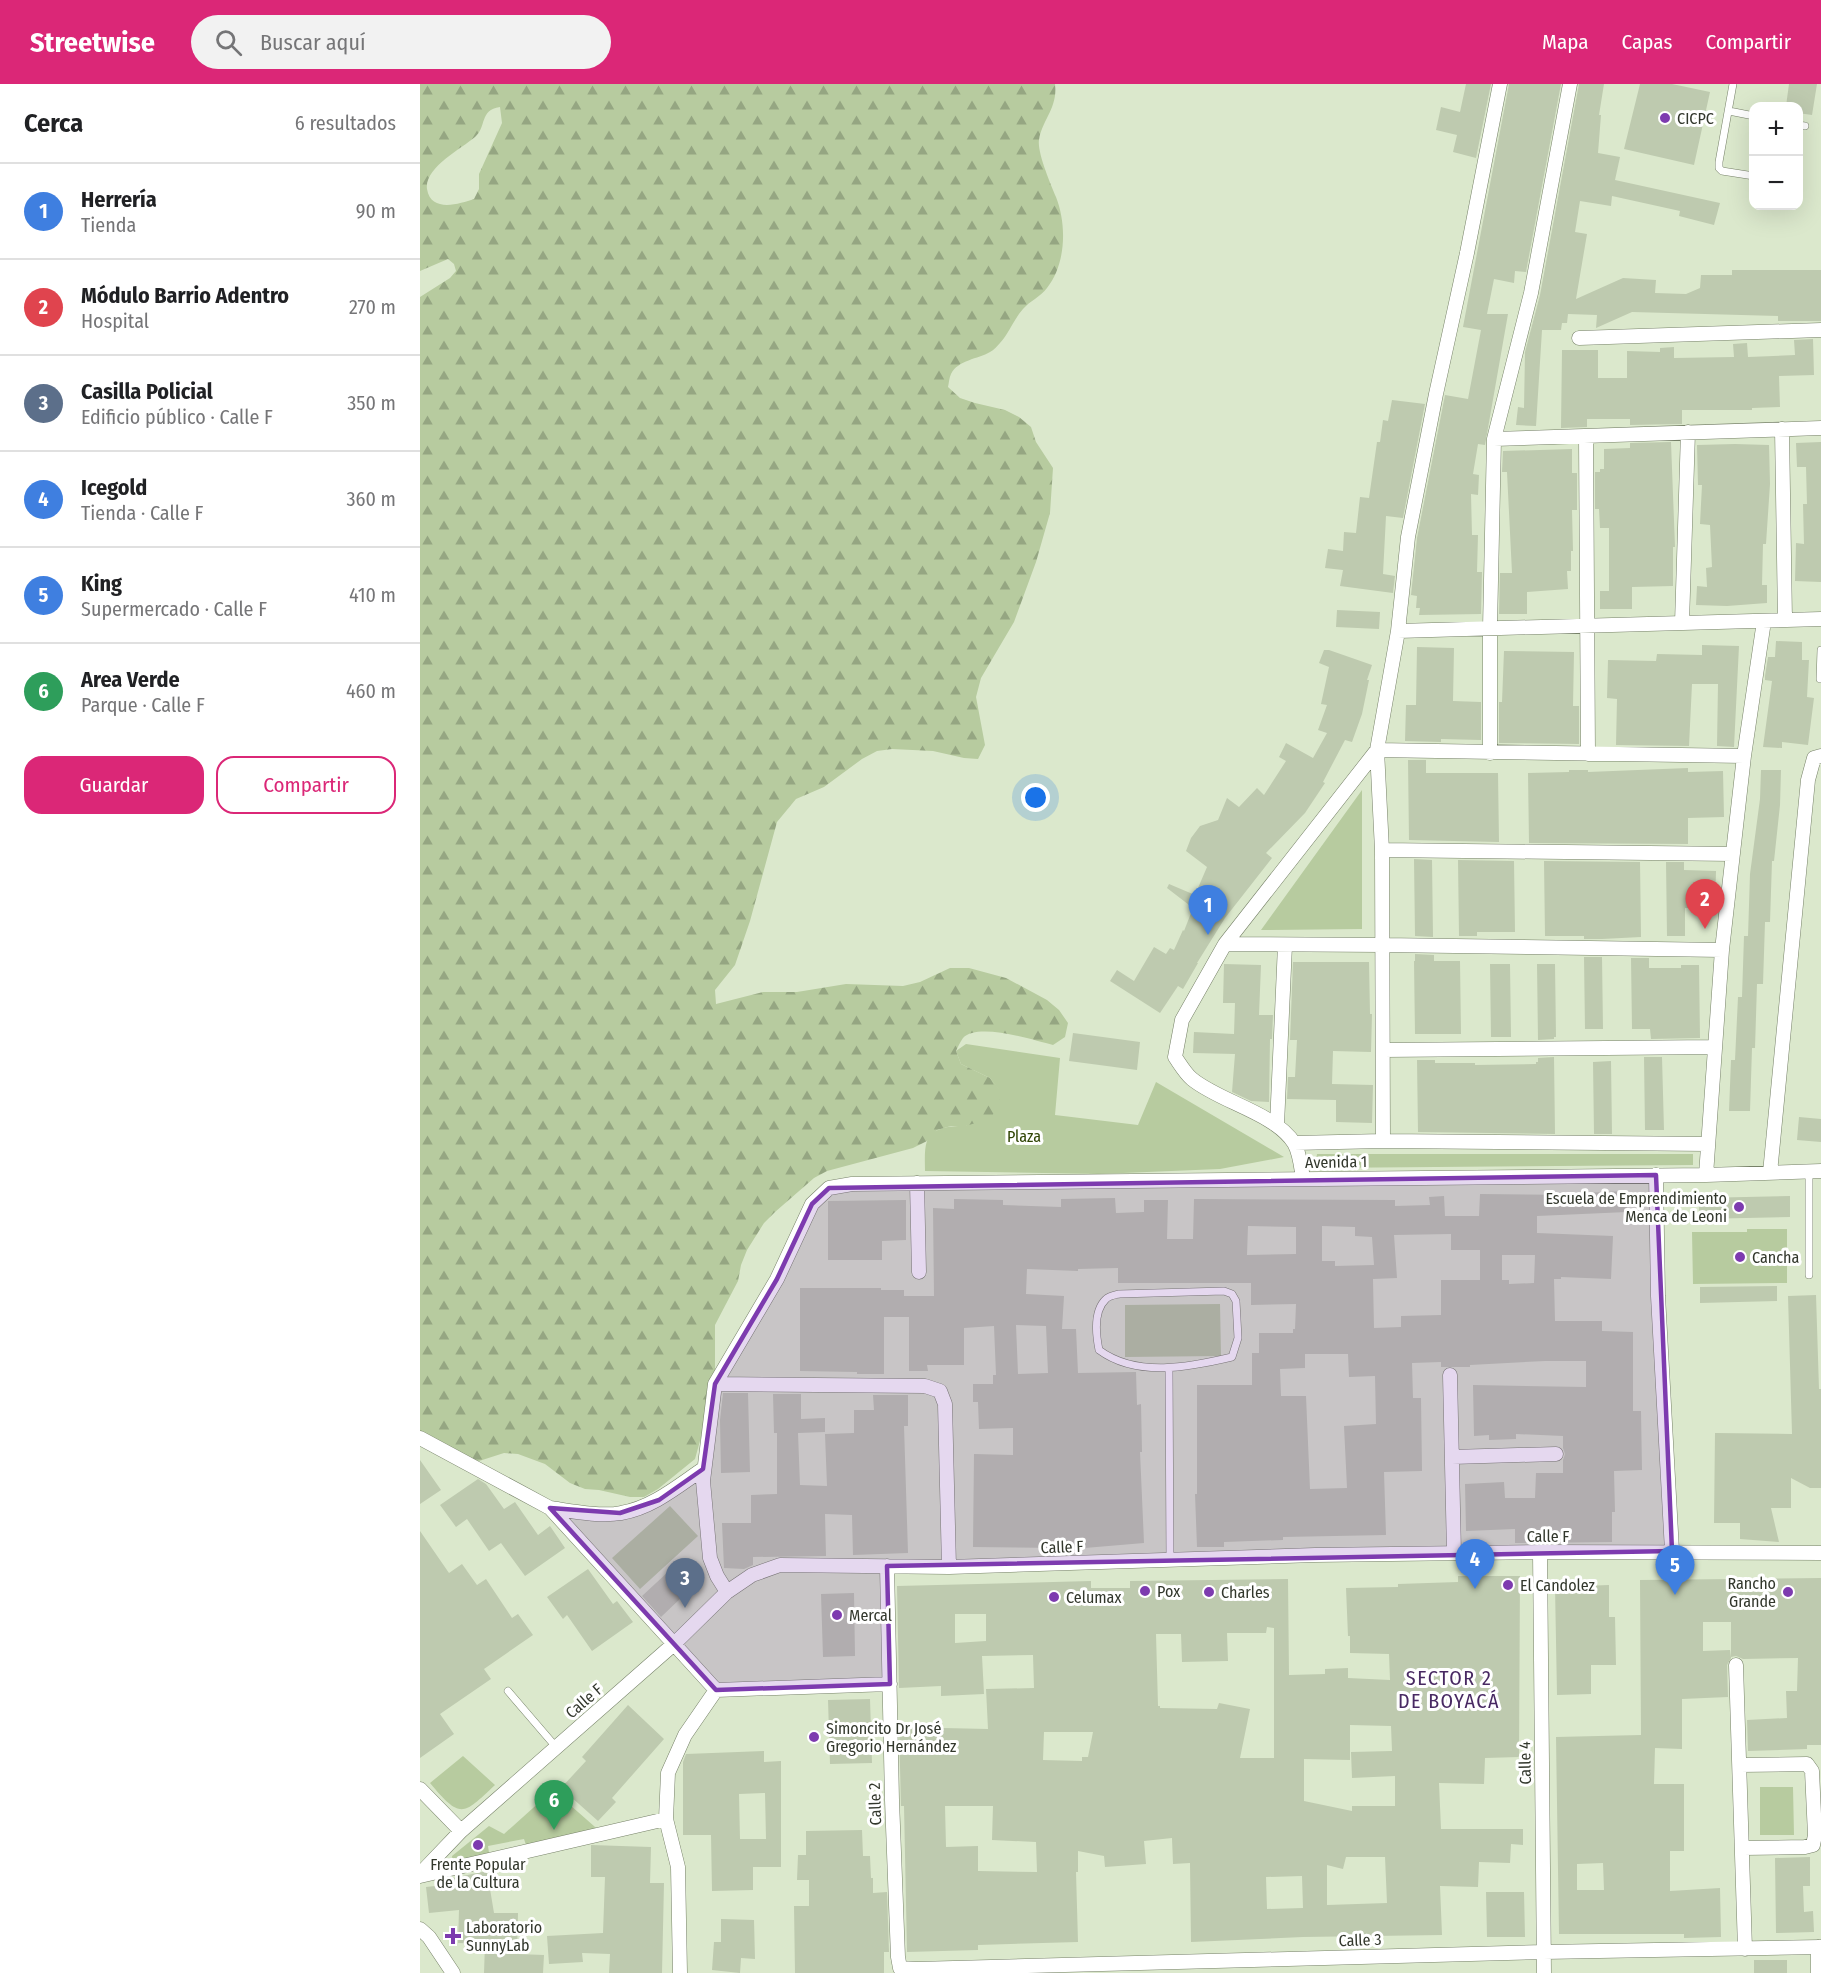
<!DOCTYPE html>
<html lang="es">
<meta charset="utf-8">
<style>
body{margin:0;font-family:"Fira Sans Condensed",sans-serif;background:#f2f2f2;color:#202124}
.controls{position:absolute;right:18px;top:18px;display:grid;overflow:hidden;border-radius:12px;box-shadow:0 6px 24px #0002}
.controls button{width:54px;height:54px;display:grid;place-items:center;padding:0;border:0;border-bottom:2px solid #e0e0e0;background:#fff;color:#202124;font:30px sans-serif}
.you{position:absolute;left:616px;top:714px;width:21px;height:21px;margin:-15px;border:4px solid #fff;border-radius:50%;background:#1a73e8;box-shadow:0 0 0 9px #1a73e833}
.badge{display:grid;place-items:center;width:39px;height:39px;border-radius:50%;background:#db2777;color:#fff;font-size:20px;font-weight:700}
.pin{position:absolute;translate:-50% -50px;filter:drop-shadow(0 2px 3px #0008)}
.pin::after{content:'';position:absolute;top:32px;width:21px;height:18px;background:inherit;clip-path:polygon(0 0,100% 0,50% 100%)}
.list{margin:0;padding:0;list-style:none}
h2{display:flex;justify-content:space-between;align-items:center;height:78px;margin:0;padding:0 24px;font-size:26px}
h2 small{font-size:20px;font-weight:400;color:#757577}
.list li{display:grid;grid-template-columns:39px 1fr auto;gap:18px;align-items:center;box-sizing:border-box;height:96px;padding:0 24px;border-top:2px solid #e0e0e0}
.list b{display:block;font-size:22px;white-space:nowrap}
.list p{margin:0;font-size:20px;white-space:nowrap;color:#757577}
.list em{font-size:20px;font-style:normal;color:#757577}
.actions{display:flex;gap:12px;padding:18px 24px}
.actions a{flex:1;padding:14px 0;border:2px solid #db2777;border-radius:18px;text-align:center;font-size:21px;color:#db2777}
.actions .main{background:#db2777;color:#fff}
.icon{flex:none;width:33px;height:33px;fill:none;stroke:currentColor;stroke-width:2;stroke-linecap:round;stroke-linejoin:round}
.map{position:relative;flex:none;width:1401px;height:1889px;overflow:hidden}
header{display:flex;align-items:center;gap:36px;box-sizing:border-box;height:84px;padding:0 30px;background:#db2777;color:#fff}
header strong{font-size:28px}
nav{display:flex;gap:33px;margin-inline-start:auto;font-size:21px}
.search{width:420px;height:54px;background:#f2f2f2;display:flex;align-items:center;gap:15px;box-sizing:border-box;padding:0 21px;border-radius:33px;color:#757577;font-size:22px}
main{display:flex}
aside{flex:1;background:#fff}
.map>svg:first-child{display:block}
</style>
<header>
<strong>Streetwise</strong>
<div class="search"><svg class="icon" aria-label="search" viewBox="0 0 24 24"><circle cx="10" cy="10" r="6"/><path d="M15 15l6 6"/></svg>Buscar aquí</div>
<nav><a>Mapa</a><a>Capas</a><a>Compartir</a></nav>
</header>
<main>
<aside>
<h2>Cerca<small>6 resultados</small></h2>
<ul class="list">
<li><span class="badge" style="background:#3f7fe0">1</span><div><b>Herrería</b><p>Tienda</p></div><em>90 m</em></li>
<li><span class="badge" style="background:#e0444e">2</span><div><b>Módulo Barrio Adentro</b><p>Hospital</p></div><em>270 m</em></li>
<li><span class="badge" style="background:#5c6f8a">3</span><div><b>Casilla Policial</b><p>Edificio público · Calle F</p></div><em>350 m</em></li>
<li><span class="badge" style="background:#3f7fe0">4</span><div><b>Icegold</b><p>Tienda · Calle F</p></div><em>360 m</em></li>
<li><span class="badge" style="background:#3f7fe0">5</span><div><b>King</b><p>Supermercado · Calle F</p></div><em>410 m</em></li>
<li><span class="badge" style="background:#2e9e5b">6</span><div><b>Area Verde</b><p>Parque · Calle F</p></div><em>460 m</em></li>
</ul>
<div class="actions"><a class="main">Guardar</a><a>Compartir</a></div>
</aside>
<div class="map">
<svg width="1401" height="1889" viewBox="0 0 1401 1889">
<defs>
<pattern id="forest-firs" width="22" height="20" patternUnits="userSpaceOnUse" patternTransform="scale(1.5)"><rect width="22" height="20" fill="#b7cb9f"/><path d="M5 1l3.5 6h-7zM16 11l3.5 6h-7z" fill="#95a682"/></pattern>
</defs>
<rect width="100%" height="100%" fill="#dbe8cc"/>
<path fill="#b7cb9f" d="M942 706V845L841 846Z
M546 960 640 974 635 1031 718 1041 736 998 864 1073 800 1085 678 1090 505 1087C505 1079 504 1065 507 1057 513 1042 533 1042 546 1042L580 1007 570 994 541 980 536 967Z
M897 1070H1273V1081L895 1084Z
M1327 1145H1367V1199L1273 1200 1272 1148H1327Z
M800 1220 801 1272 705 1273V1221Z
M250 1422 278 1452 220 1505 192 1474Z
M43 1672 75 1701C43 1731 41 1736 10 1699Z
M1340 1703H1373L1374 1751H1340Z
M133 1706 183 1750 108 1767 104 1755 68 1762 70 1776 33 1780 32 1772 69 1742 84 1750Z"/>
<path fill="url(#forest-firs)" fill-rule="evenodd" d="M0 0H635C638 24 622 36 619 56 617 68 631 101 636 113 647 141 646 180 627 204 620 213 610 217 603 225 594 235 589 249 580 259 577 262 574 266 570 268 558 275 538 276 531 290 529 294 529 299 528 303L540 314 555 319 585 326 599 333 611 343 616 358 633 384 630 429 616 478 594 538 561 594 556 613 565 661 558 675 544 674 513 667 472 665 457 667 442 675 404 703 376 715 357 738 330 837 315 881 295 906 296 920 343 908H377L426 900 483 902 500 898 530 884H549L586 894 627 916 639 926 648 939 645 953 633 961C613 956 558 938 543 954 540 958 538 963 536 967L541 980 570 994 581 1007 579 1021 571 1034 546 1042H531L517 1046 507 1057 493 1064 407 1087 394 1094 355 1128 344 1139 327 1166 321 1181 318 1197 295 1241V1286L283 1346 275 1375 238 1405 224 1413H210L179 1406 165 1405 150 1399 125 1380 98 1370 84 1369 56 1378 0 1349V213L30 194 36 187 34 180 28 175 0 187ZM80 23 82 39 59 90V105L54 115C39 120 11 129 7 105 4 84 41 65 55 53 67 43 59 26 80 23Z"/>
<path fill="#becaaf" fill-rule="evenodd" d="M1046 0H1071L1056 74 1033 68 1037 51 1016 46 1021 23 1040 28Z
M1089 0H1141L1106 188 1095 187 1094 199 1074 195 1067 230H1088L1065 361 1058 360 1053 390 1059 391 1058 411 1051 410 1052 451H1058L1057 488H1062L1061 530 999 531 1000 524H996L997 512 991 511 997 454 1025 311 1048 315 1061 246 1043 243Z
M1159 0H1184L1179 31H1181L1178 69 1200 73 1195 96 1300 119 1294 141 1259 132 1260 127 1192 112 1191 122 1160 117 1155 148 1167 150 1156 215 1203 194 1236 196 1235 209 1266 210 1280 204 1281 191H1312V186H1401V237H1358V232L1212 228 1176 244 1177 231 1148 230 1147 239H1142L1141 246H1122L1116 342 1096 341 1098 323 1104 324 1105 268 1120 211Z
M1220 0H1252L1290 8 1274 81 1204 65Z
M1369 0H1397L1392 31 1378 29V22H1366Z
M1393 255 1394 291 1359 292 1360 323 1332 324V326H1262V340L1210 341V335H1167V343L1141 344 1142 266H1178V294H1207V267L1240 268V264L1254 263V274L1314 273 1313 260 1327 259 1328 273 1375 271 1374 256Z
M972 316 1005 320 983 434 966 432 963 490 975 492 973 509 920 502 923 486 905 484 908 465 923 467 924 448 936 449 940 413 949 414 957 358H960L963 336 968 337Z
M1251 358 1255 463H1253V502L1212 503V525H1180V507H1189V444H1180L1179 425H1175V388H1180V385H1184V365L1210 364V359Z
M1401 358V498L1375 497 1376 459 1384 460 1383 420H1387L1386 383H1377L1376 359Z
M1315 360 1349 361 1350 400 1346 460H1343L1342 501H1347V519L1307 522 1276 521 1277 502 1287 503 1286 484 1292 483 1290 441 1280 440 1282 401H1278L1277 361Z
M1152 365V389H1157V426H1152L1153 467H1151V487H1147L1148 505 1107 508V530H1079L1080 489H1092L1087 388H1082L1083 367Z
M917 526 960 528 959 545 916 543Z
M1356 557 1382 558V576H1389L1387 613 1394 614 1388 661 1362 658V664L1343 663 1352 597 1345 596V592L1348 573H1355Z
M1282 561 1319 562 1314 663 1297 662 1298 600H1272L1269 662 1196 661 1197 615 1187 614 1188 576 1236 577 1237 570 1282 571Z
M997 563 1034 564 1033 617 1061 618V656L1021 655V658L985 657 986 621H996Z
M904 566H909L952 581 947 596H949L942 630 932 658 925 656 903 698 905 699 885 729 846 769 852 774 805 834 777 879H778L763 905 758 902 740 929 690 897 697 886 714 897 734 863 746 870 750 864 754 866 763 846 764 847 773 824 747 804 749 800 775 811 787 783 766 767 771 754 780 742 798 736 807 714 819 723 837 704 844 711 866 677 859 673 866 659 893 674 907 649 898 646 907 621 901 620 909 583 899 579Z
M1084 567 1154 568 1153 622H1159V660L1079 659V618H1082Z
M988 676H1006V689H1078L1079 758 989 756Z
M1268 684V688L1303 687 1304 733 1268 734V760L1109 759 1108 689 1149 688V686H1168V688Z
M1341 686H1361L1360 721 1354 777H1352L1350 838H1345L1343 900H1337L1335 964H1332L1330 1027H1309L1311 976H1315L1318 913H1322L1324 852H1328L1330 790 1340 715Z
M994 775 1012 776 1013 853 995 852Z
M1038 776 1094 777 1095 848H1057V852H1039Z
M1124 777 1220 778 1221 853 1182 855H1164V852H1125Z
M1246 778H1264V786L1296 787 1295 824H1265V852H1247Z
M995 870 1014 871V877H1040L1041 950H995L994 877H995Z
M1164 873H1182L1183 945H1165Z
M1211 874H1229V884H1261V881H1279L1280 954 1231 955 1230 945H1212Z
M873 878H949L950 930H952L951 968 913 967 912 1000 953 1001 952 1039 916 1038V1016L867 1015 868 993H875L877 956H870Z
M804 880 841 881 839 931H853L852 955H850L849 1018 831 1017 812 1008 815 970 773 969 774 948 814 950 815 919H803Z
M1070 880H1090L1091 953H1071Z
M1117 880H1135L1136 953H1134V955L1118 956Z
M653 949 720 958 717 986 649 977Z
M1134 973 1135 1050 998 1048 997 976H1015V979H1055V981L1116 980V978H1118V974Z
M1224 973H1242L1244 1046H1225Z
M1191 977 1192 1050H1174L1173 978Z
M1379 1033 1401 1035V1058L1377 1056Z
M1206 1107 1207 1128 1117 1132V1149L1193 1152 1191 1195 1141 1193V1195H1134L1135 1237H1182V1247L1213 1248V1327H1221L1222 1386 1194 1387 1195 1428H1192V1458L1095 1459V1445L1046 1447 1045 1400 1084 1398 1085 1414H1115L1116 1389H1143V1376L1145 1370 1143 1364V1352L1096 1350V1355L1069 1356V1351L1054 1352 1053 1301 1166 1303V1277H1125L1050 1281V1283H1021V1278L992 1279 993 1314H1001L1002 1387 964 1388 966 1451 863 1453V1456L804 1458V1463H777L775 1410H777V1301H832V1269H839V1249H873V1245H875L876 1220 831 1221V1199H698V1184L658 1185V1187L607 1185 606 1210 644 1212 642 1245H656L658 1289 716 1288 717 1321 721 1320 722 1368H720L724 1459 641 1466V1464L553 1463 554 1370 593 1371V1344L559 1345 558 1318H553V1300H573V1291H576L574 1242 544 1244V1281H507L508 1287H489V1233H464V1290H437V1288L380 1287V1204H461V1206H484V1212H514L513 1124 534 1125V1115L583 1116V1121L641 1123V1115L695 1114 696 1129 724 1128V1116H748L747 1155H773L774 1115 975 1116V1122L1010 1121 1009 1113 1024 1112 1025 1132H1059L1060 1110 1164 1111V1109ZM828 1142 876 1143V1170L827 1171ZM902 1142 935 1143V1152L952 1153 954 1181 915 1182V1177H902ZM1031 1150V1166H1060V1196H1021V1231L981 1232V1243L954 1244 953 1195 977 1194 974 1151ZM1082 1171H1115L1114 1199 1089 1200V1196H1082ZM596 1241 626 1242 628 1289 598 1290ZM885 1270H928L929 1293 955 1292 956 1340 924 1342 927 1404 890 1405 886 1312H861L860 1285 885 1284Z
M1370 1112V1133L1279 1135V1114Z
M486 1116V1156L462 1157V1176H408V1117Z
M1357 1202V1217L1280 1219V1203Z
M1396 1211 1399 1305H1401V1404H1390L1371 1394V1424H1351L1359 1458 1320 1455V1439H1294L1295 1349 1372 1350 1368 1212Z
M303 1309H328L330 1388 301 1389 300 1336Z
M353 1310H381V1335L405 1334V1348L378 1349 380 1401 407 1402 405 1350 434 1349V1326H454L453 1311H488V1342H484L488 1469 433 1471 432 1431 405 1430 406 1472 333 1473V1481L324 1485 304 1484 302 1439H331V1411L357 1410V1349H354Z
M0 1376 21 1406 0 1420Z
M58 1395 66 1400 84 1425 95 1418 118 1451 130 1442 145 1464 105 1492 81 1459 69 1467 47 1435 36 1443 20 1421Z
M0 1447 29 1489 42 1480 57 1501 66 1495 92 1534 98 1530 113 1551 64 1585 71 1595 20 1630 34 1650 0 1674Z
M263 1474 282 1494 241 1533 222 1512Z
M168 1485 193 1520 197 1517 213 1538 172 1567 147 1531 143 1535 127 1513Z
M1038 1492H1100L1099 1673 1065 1674 1064 1700 1019 1699 1021 1745H1103V1761L1091 1760 1090 1779 1059 1778 1058 1803 1020 1802 1022 1851 883 1853 771 1858 770 1779 753 1780 752 1754 724 1757 726 1780 685 1783 684 1772 658 1767V1788H656L658 1858 558 1861V1866L487 1868 484 1722H481L479 1643 568 1645 566 1605 614 1604 613 1571 562 1572 564 1610 521 1612V1602L479 1604 477 1502 671 1497V1504H710V1497L868 1495 869 1591 905 1590V1585L928 1584V1594L970 1596 969 1570 930 1569V1552H928L926 1504 978 1503V1500L1038 1498ZM535 1530H566V1557L535 1559ZM847 1543 854 1544V1674H820L830 1625 799 1619 797 1625 740 1624V1622H738L736 1550H761L762 1578 808 1577 807 1549H846ZM930 1641 971 1642 972 1667 931 1668 932 1694 975 1692V1722H932V1727L884 1717V1675L930 1676ZM624 1648H673L668 1673H662V1677L623 1676ZM525 1722H573L572 1756 616 1758 617 1788 558 1787V1762L526 1763ZM926 1773H965L967 1819 907 1821V1781L923 1785ZM882 1792 883 1824 847 1825 846 1793Z
M1401 1494V1661H1387V1665L1328 1667 1327 1636 1367 1634 1366 1607H1377L1378 1574 1323 1575 1316 1572 1311 1573V1538H1283V1567L1310 1566 1311 1574 1307 1581 1308 1613 1262 1615V1665L1235 1664 1234 1700H1264V1767H1250V1807L1300 1804 1301 1853 1264 1854V1850H1139L1136 1653 1221 1651 1220 1496ZM1183 1779 1184 1806H1157V1780Z
M1189 1501V1533H1195L1196 1581H1171V1610L1137 1611 1135 1503Z
M434 1509 435 1572 403 1573 401 1510Z
M450 1615 452 1679 410 1680 408 1616Z
M208 1621 244 1655 192 1714 196 1718 178 1737 141 1704 166 1677 162 1673Z
M344 1667V1678L361 1677V1783H333V1806L292 1807 291 1751H263V1678L266 1670ZM345 1709 346 1755H320L319 1710Z
M442 1746 443 1772H450L451 1794H453V1809L467 1808 469 1868H464V1889H375L374 1822H389V1796H377L378 1771H386V1747Z
M171 1761 231 1763 230 1799H244L242 1889H189L190 1870 162 1869 163 1878 129 1880 127 1852 183 1849 185 1793H171Z
M1390 1773V1802H1383L1384 1828 1393 1827 1394 1848 1356 1849 1355 1774Z
M67 1787 74 1829H98L97 1870 124 1871 123 1889H64L65 1860 38 1859 39 1826 9 1829 6 1803 33 1800V1794Z
M1066 1808H1104L1105 1853H1067Z
M301 1835 334 1836 335 1875 321 1874 320 1889 292 1886 294 1858H301Z
M1334 1876H1367V1889H1334Z"/>
<g fill="none" stroke-linecap="round" stroke-linejoin="round">
<g stroke="#768168" stroke-width="8">
<path id="service" d="M1313 0 1299 78V84L1302 87 1334 92
M1309 27 1334 32
M1378 41 1385 42
M1400 595 1401 566
M1389 1087V1191
M804 1207 812 1210 816 1217 818 1254 812 1273C770 1283 717 1294 679 1266 676 1251 673 1227 686 1215 689 1212 695 1211 699 1210Z
M749 1285 750 1477
M88 1607 136 1663"/>
</g>
<g stroke="#768168" stroke-width="15">
<path id="minor" d="M1159 254 1401 246
M1362 345 1365 536
M1166 352 1168 670
M1074 355 1401 344
M1262 539 1268 348
M978 547 1401 535
M1070 669V544L1074 355 1111 209 1150 0
M962 766 1313 770
M805 860 963 861 1302 866
M963 966 1295 963
M857 1041 865 861
M963 1057 962 766 957 666 978 547 988 453 1016 310 1047 169 1080 0
M874 1059 963 1057 1288 1060
M1350 1089 1388 696 1394 674 1401 672
M1236 1091 1238 1212 1252 1467
M1286 1091 1302 866 1324 672 1344 537
M883 1095C881 1083 880 1069 874 1059 855 1029 800 1018 772 995 765 989 760 980 755 973L762 936 805 860 957 666 1324 672
M497 1099 499 1188
M1030 1291 1034 1469
M295 1300 505 1302 520 1307 525 1320 529 1483
M0 1354 130 1424 296 1606 470 1600
M1032 1373 1136 1370
M130 1424C151 1427 181 1433 201 1429 232 1424 258 1402 283 1385
M1120 1468 1124 1889
M467 1482 472 1716 478 1873 480 1884 497 1885 1124 1868 1401 1863
M307 1508 297 1492 290 1474 283 1397 295 1300 357 1195 392 1120 409 1104 432 1100 1286 1091 1401 1087
M1316 1581 1325 1865
M1320 1681 1387 1680 1392 1687 1395 1751 1393 1761 1385 1763 1323 1764
M0 1705 41 1747
M0 1790 41 1747 255 1559 307 1508 332 1491 360 1481 529 1483 895 1471 1120 1468 1401 1469
M0 1792 246 1735
M0 1845 9 1853 33 1889
M260 1889 258 1783 246 1735 248 1689 265 1651 296 1606
M1398 1889V1863"/>
</g>
<use href="#service" stroke="#fff" stroke-width="7"/>
<use href="#minor" stroke="#fff" stroke-width="14"/>
</g>
<path fill="#7d3baf" fill-opacity="0.2" stroke="#7d3baf" stroke-width="4.5" stroke-linejoin="round" d="M1236 1091 1252 1467 467 1482 470 1600 296 1606 130 1424 200 1429 239 1416 283 1385 295 1300 357 1195 392 1120 409 1104Z"/>
<g fill="#7d3baf" stroke="#fff" stroke-width="2">
<circle cx="1245" cy="34" r="6"/>
<circle cx="1319" cy="1123" r="6"/>
<circle cx="1320" cy="1173" r="6"/>
<circle cx="1088" cy="1501" r="6"/>
<circle cx="725" cy="1507" r="6"/>
<circle cx="789" cy="1508" r="6"/>
<circle cx="1368" cy="1508" r="6"/>
<circle cx="634" cy="1513" r="6"/>
<circle cx="417" cy="1531" r="6"/>
<circle cx="394" cy="1653" r="6"/>
<circle cx="58" cy="1761" r="6"/>
<path d="M30 1843h6v6h6v6h-6v6h-6v-6h-6v-6h6z"/>
</g>
<g text-anchor="middle" dominant-baseline="central" stroke-width="6" stroke-linejoin="round" paint-order="stroke">
<g font-size="16" fill="#32372c" stroke="#fff" text-anchor="start">
<text x="1257" y="34">CICPC</text>
<text x="1307" y="1114" text-anchor="end">Escuela de Emprendimiento<tspan x="1307" dy="18">Menca de Leoni</tspan></text>
<text x="1332" y="1173">Cancha</text>
<text x="1356" y="1499" text-anchor="end">Rancho<tspan x="1356" dy="18">Grande</tspan></text>
<text x="1100" y="1501">El Candolez</text>
<text x="737" y="1507">Pox</text>
<text x="801" y="1508">Charles</text>
<text x="646" y="1513">Celumax</text>
<text x="429" y="1531">Mercal</text>
<text x="406" y="1644">Simoncito Dr José<tspan x="406" dy="18">Gregorio Hernández</tspan></text>
<text x="58" y="1780" text-anchor="middle">Frente Popular<tspan x="58" dy="18">de la Cultura</tspan></text>
<text x="46" y="1843">Laboratorio<tspan x="46" dy="18">SunnyLab</tspan></text>
</g>
<g font-size="16" fill="#304504" stroke="#fff">
<text x="604" y="1052">Plaza</text>
</g>
<g font-size="16" fill="#32372c" stroke="#fff">
<text transform="translate(916 1078) rotate(-1)">Avenida 1</text>
<text x="1128" y="1452">Calle F</text>
<text transform="translate(642 1463) rotate(-2)">Calle F</text>
<text transform="translate(164 1617) rotate(-41)">Calle F</text>
<text transform="translate(1105 1679) rotate(-91)">Calle 4</text>
<text transform="translate(455 1720) rotate(-92)">Calle 2</text>
<text transform="translate(940 1856) rotate(-2)">Calle 3</text>
</g>
<g font-size="20" letter-spacing="1.5" fill="#482962" stroke="#fff">
<text x="1029" y="1594">SECTOR 2<tspan x="1029" dy="23">DE BOYACÁ</tspan></text>
</g>
</g>
</svg>
<div class="controls">
<button>+</button>
<button>−</button>
</div>
<div class="you"></div>
<div class="pin badge" style="left:788px;top:851px;background:#3f7fe0">1</div>
<div class="pin badge" style="left:1285px;top:845px;background:#e0444e">2</div>
<div class="pin badge" style="left:265px;top:1524px;background:#5c6f8a">3</div>
<div class="pin badge" style="left:1055px;top:1505px;background:#3f7fe0">4</div>
<div class="pin badge" style="left:1255px;top:1511px;background:#3f7fe0">5</div>
<div class="pin badge" style="left:134px;top:1746px;background:#2e9e5b">6</div>
</div>
</main>
